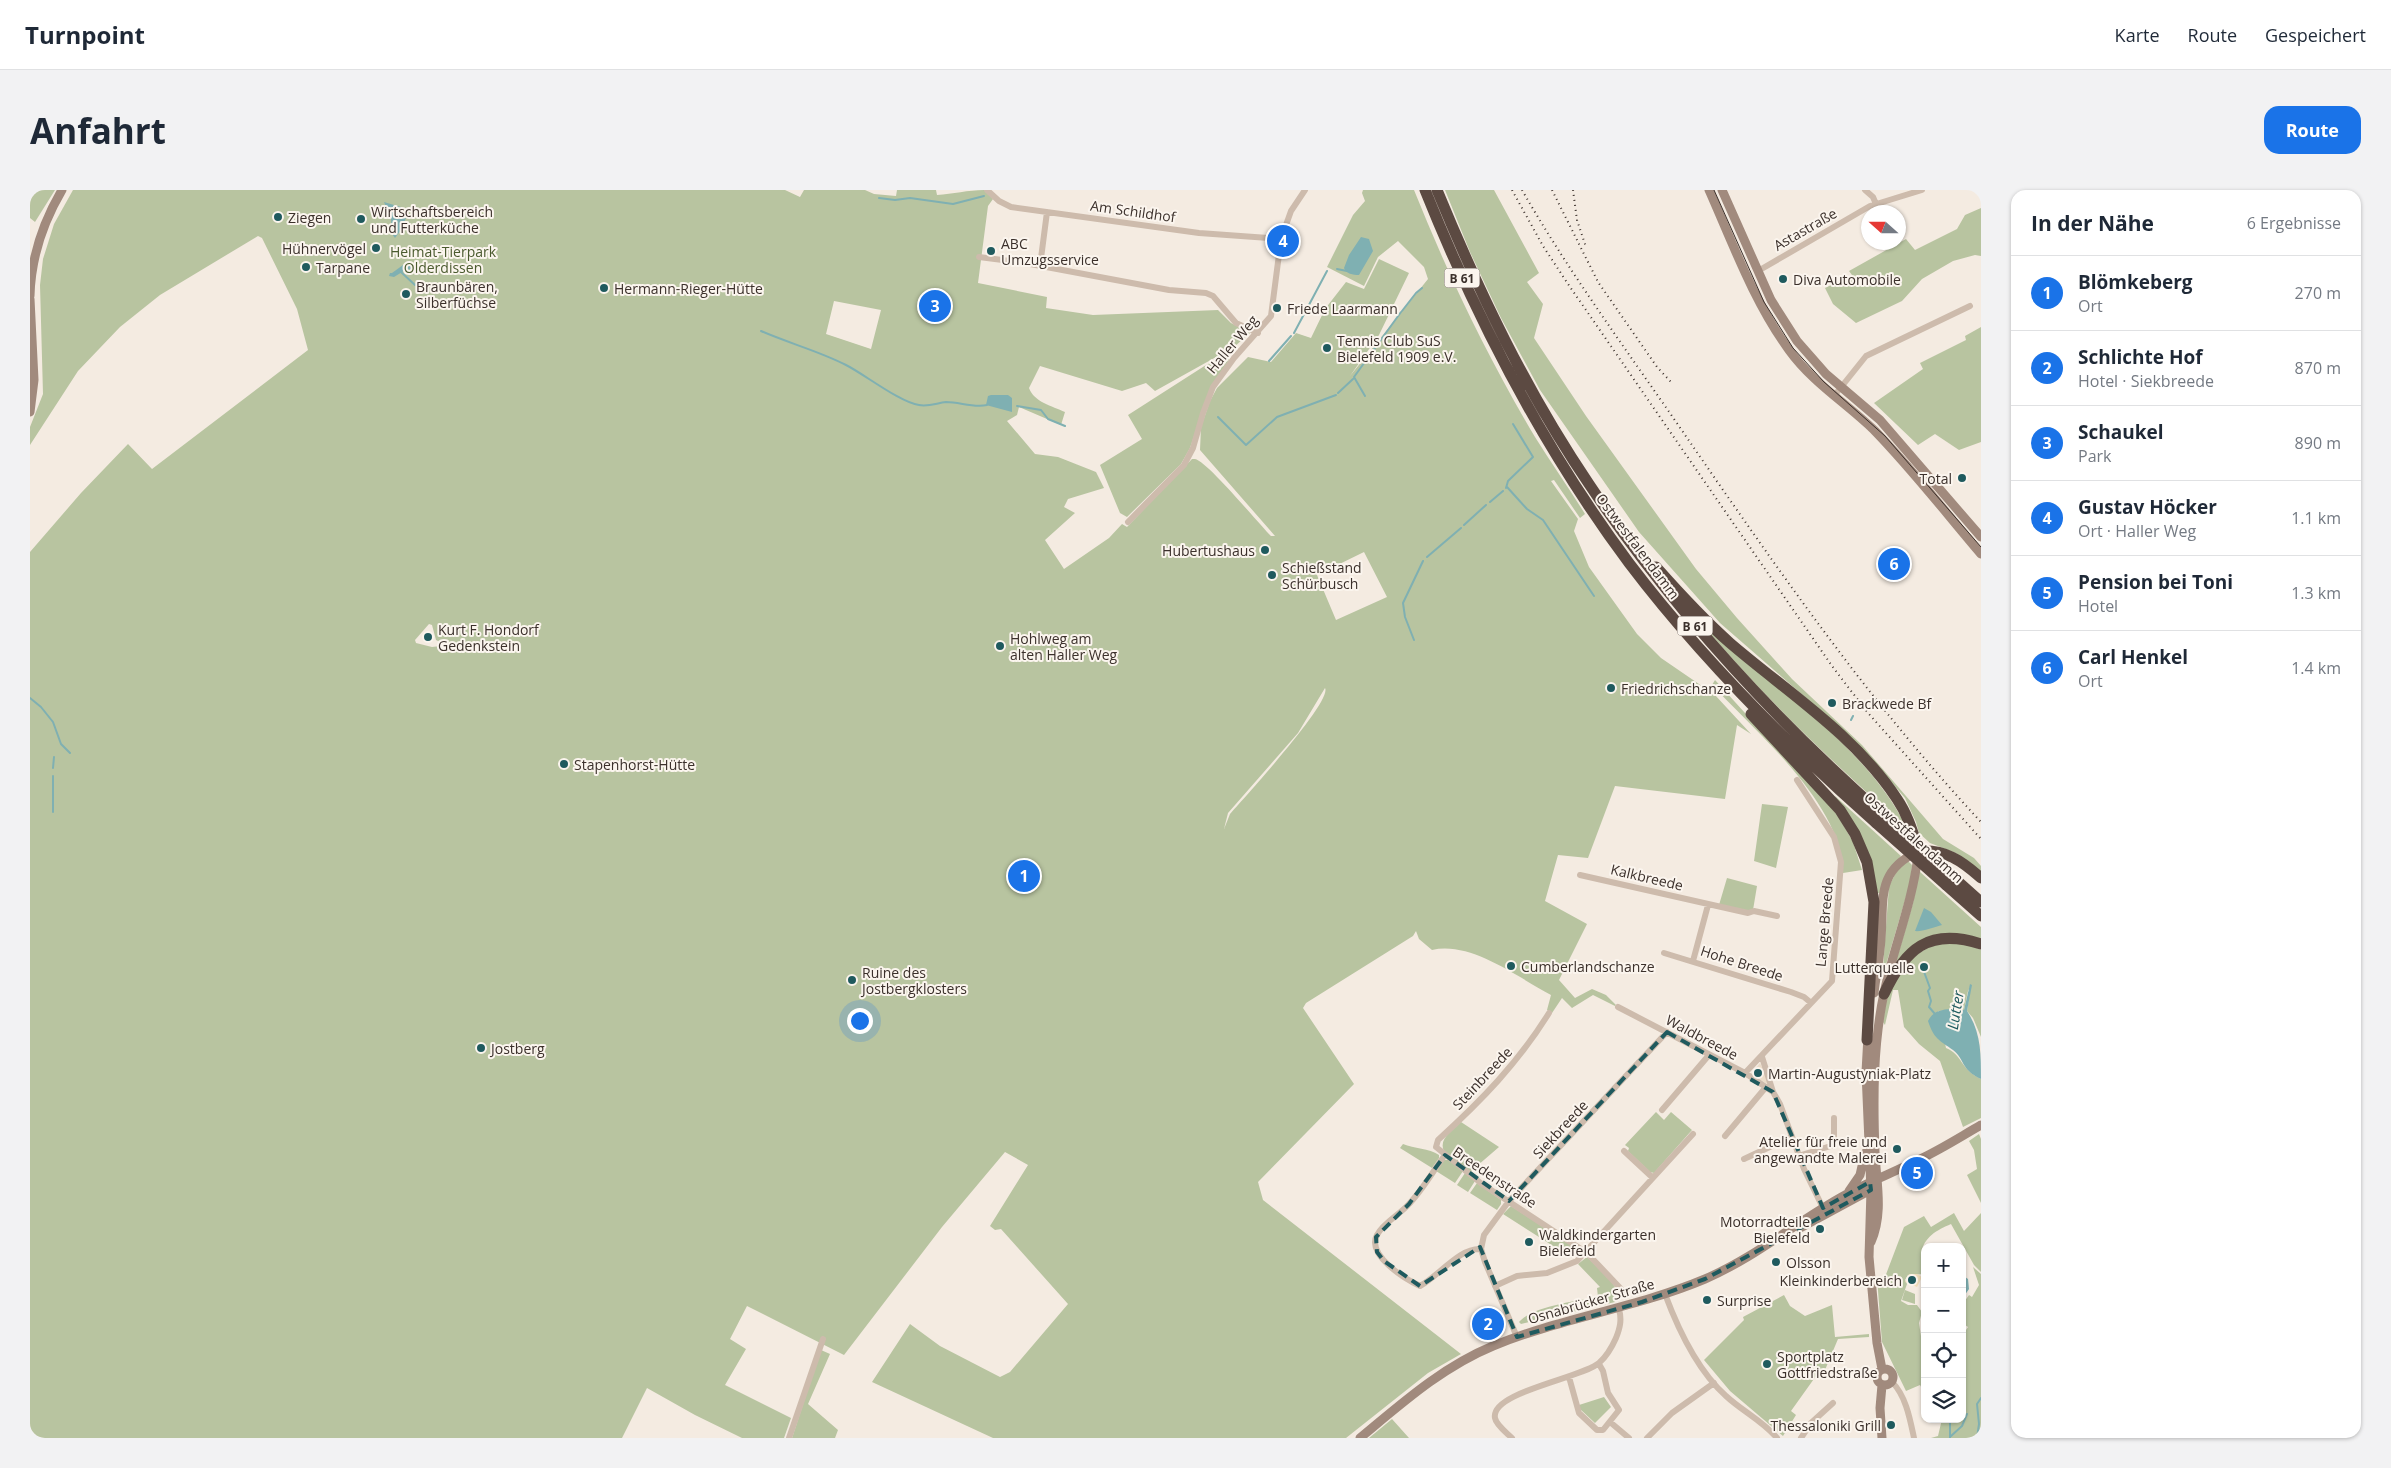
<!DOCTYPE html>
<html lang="de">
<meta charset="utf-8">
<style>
body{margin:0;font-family:"Open Sans",sans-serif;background:#f2f2f3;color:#1f2937}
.controls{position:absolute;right:15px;bottom:15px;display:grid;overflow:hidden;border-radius:10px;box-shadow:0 1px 4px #0004}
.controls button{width:45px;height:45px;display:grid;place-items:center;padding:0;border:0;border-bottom:1px solid #e0e1e3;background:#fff;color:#1f2937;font:25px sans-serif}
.compass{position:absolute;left:1831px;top:15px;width:45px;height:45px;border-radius:50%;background:#fff;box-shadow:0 1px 4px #0004;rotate:291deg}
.you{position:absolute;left:829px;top:830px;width:18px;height:18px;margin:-12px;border:4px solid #fff;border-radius:50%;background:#1a73e8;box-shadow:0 0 0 8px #1a73e833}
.badge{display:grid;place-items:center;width:32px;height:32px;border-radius:50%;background:#1a73e8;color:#fff;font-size:16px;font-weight:700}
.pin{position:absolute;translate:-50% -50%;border:2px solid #fff;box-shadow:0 1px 5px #0006}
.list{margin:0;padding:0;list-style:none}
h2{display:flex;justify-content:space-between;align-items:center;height:65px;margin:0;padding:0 20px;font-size:21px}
h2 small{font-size:16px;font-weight:400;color:#747a83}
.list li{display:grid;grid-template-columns:32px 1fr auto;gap:15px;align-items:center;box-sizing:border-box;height:75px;padding:0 20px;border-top:1px solid #e0e1e3}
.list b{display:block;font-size:19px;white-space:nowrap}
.list p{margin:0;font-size:16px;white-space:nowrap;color:#747a83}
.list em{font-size:16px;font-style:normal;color:#747a83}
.icon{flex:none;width:28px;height:28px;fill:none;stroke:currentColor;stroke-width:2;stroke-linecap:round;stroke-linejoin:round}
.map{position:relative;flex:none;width:1951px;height:1248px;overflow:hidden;border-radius:15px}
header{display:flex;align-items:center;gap:30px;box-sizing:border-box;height:70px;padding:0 25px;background:#fff;border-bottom:1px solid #e0e1e3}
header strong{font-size:24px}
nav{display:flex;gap:28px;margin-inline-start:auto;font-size:18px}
.intro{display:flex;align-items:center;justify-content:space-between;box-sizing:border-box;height:120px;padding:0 30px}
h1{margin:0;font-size:35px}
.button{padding:12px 22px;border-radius:15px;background:#1a73e8;color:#fff;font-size:18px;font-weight:700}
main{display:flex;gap:30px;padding:0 30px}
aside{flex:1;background:#fff;border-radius:15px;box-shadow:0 1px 4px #0004}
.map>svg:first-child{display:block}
</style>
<header>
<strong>Turnpoint</strong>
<nav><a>Karte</a><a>Route</a><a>Gespeichert</a></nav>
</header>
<div class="intro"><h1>Anfahrt</h1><a class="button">Route</a></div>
<main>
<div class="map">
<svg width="1951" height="1248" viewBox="0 0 1951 1248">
<rect width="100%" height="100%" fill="#f4ebe1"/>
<path fill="#b8c4a0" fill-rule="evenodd" d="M0 0H25L5 32 0 28Z
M43 0H755L770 7 774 0H835L844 4 866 6 867 0H906L907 5C923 4 938 0 954 0L963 9 958 16 948 93 1017 107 1016 118 1063 125 1188 120 1201 133 1220 143 1204 157 1125 201 1116 193 1092 201 1010 176 999 198C1004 212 1022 216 1035 222L1031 235 989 217 987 225 977 231 1005 264 1028 267 1066 282 1074 298 1038 309 1034 317 1045 323 1015 350 1034 379 1079 348 1092 334 1097 337 1162 269H1165C1177 271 1228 333 1241 346H1245L1170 260 1171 237 1180 211 1187 198 1218 167 1241 172 1266 143 1281 148 1295 119 1316 92 1334 99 1349 69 1379 83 1349 145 1320 186 1398 89 1394 77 1368 51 1348 67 1334 96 1297 77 1323 25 1335 11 1332 3 1333 0H1384C1418 85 1458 168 1505 247 1521 273 1539 298 1555 324L1550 328 1524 290 1521 291 1548 329 1544 341 1559 377 1607 444 1631 468 1685 505 1721 544 1707 535 1695 609 1585 596 1558 668 1528 665 1515 711 1557 734 1529 790 1545 808 1562 799 1576 805 1586 815 1585 816 1563 805 1542 818 1532 808 1522 823 1517 820 1521 805C1487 787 1441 751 1402 760L1389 749 1386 741 1383 746 1276 813 1273 818 1324 894 1228 992 1233 1010 1431 1164 1398 1183 1316 1248H963L842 1192 880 1134 910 1156 970 1187 980 1182 1038 1114 971 1039 965 1040 960 1036 998 975 975 962 912 1037 814 1165 717 1116 700 1149 716 1159 695 1195 761 1228 754 1248H712L665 1225 617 1198 592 1248H0V362L51 303 98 254 122 279 278 160 267 119 232 48 228 46 130 105 90 137 48 181 0 255V237L13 204 10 95 13 69 24 34ZM804 111 851 120 841 159 796 144ZM1334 362 1357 407 1306 430 1287 385ZM399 434 402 435 406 450 410 452V456L402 457 386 453 385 450ZM1295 498C1303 511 1214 608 1200 624L1194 639 1198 623 1268 543Z
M1415 0H1464L1509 83 1497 92 1513 114 1504 148 1556 226 1666 379 1707 428 1762 489 1832 555 1913 649 1944 668 1951 676V683L1926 663 1900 653 1889 643 1886 632 1875 608 1843 571 1800 529 1690 433 1609 342 1510 200 1471 128 1440 62Z
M1951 18V66L1945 65 1923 71 1892 89 1872 111 1826 133 1803 114 1795 98 1822 85 1819 81 1876 49 1885 60 1927 39 1935 25Z
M1951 137V252L1929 260 1905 244 1888 255 1844 213 1893 179 1890 173 1936 150 1935 146Z
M1195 166 1199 169 1198 172 1181 196 1160 258 1151 274 1097 327 1090 323 1070 275 1112 249 1098 225 1176 175Z
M1658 417C1692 446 1725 475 1759 505 1805 545 1849 583 1877 638 1799 570 1723 497 1658 417Z
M1685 490 1807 624 1823 652 1832 680 1813 683C1813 615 1726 542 1682 495Z
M1805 606 1871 666 1865 673 1850 703H1846Z
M1732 614 1758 617 1746 678 1724 671Z
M1878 671 1882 675 1881 690 1855 778H1853L1859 696 1868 679Z
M1889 681 1951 737V750L1912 746 1865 775 1883 713Z
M1697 688 1727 696 1723 720 1718 722 1689 715Z
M1907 752 1941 755 1951 760V847L1943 828 1937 821 1941 795 1938 801 1934 820 1908 821 1916 858C1932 864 1930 879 1951 889V928L1933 937 1910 871 1889 854 1874 837 1868 800H1863L1855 835 1853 832 1857 805 1872 774Z
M1626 922 1634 930 1641 922 1662 940 1624 983 1620 982 1598 961 1599 958 1595 955Z
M1431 932 1469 957 1440 982 1414 961C1408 949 1423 940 1431 932Z
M1949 944 1951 949V1013L1937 985 1947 979 1944 960 1939 951Z
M1373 954C1384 959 1399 958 1409 965V968L1402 978 1370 958Z
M1414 970H1420L1433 981 1425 993 1406 981Z
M1435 983 1445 991 1438 1002 1427 995Z
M1447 993 1471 1010V1014L1467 1020 1440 1003Z
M1481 1016 1551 1061 1542 1068 1473 1024Z
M1924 1023 1934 1041 1951 1023V1082L1944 1075 1921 1034C1907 1040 1894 1047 1891 1063L1895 1064 1894 1084 1878 1085 1875 1090 1877 1094 1871 1111 1878 1115H1887L1892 1122 1889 1133 1891 1146H1895V1204L1890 1195 1876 1201 1852 1152 1847 1088 1855 1087 1874 1037 1894 1026 1901 1037Z
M1557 1067 1577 1086 1588 1101 1583 1104 1585 1112 1491 1134 1489 1132C1503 1116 1547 1111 1568 1107L1567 1098 1570 1097 1548 1074Z
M1943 1077 1951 1084V1248H1901L1908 1246 1912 1229H1932V1146L1938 1137 1932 1133V1115L1939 1105 1942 1107 1949 1095Z
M1875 1100 1885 1104V1114L1872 1110Z
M1754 1105 1760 1116 1775 1126 1802 1115 1805 1147 1839 1144V1147L1808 1149 1795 1180 1791 1179 1761 1221 1766 1225 1753 1246 1700 1201 1674 1170 1714 1130 1713 1127Z
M791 1160 800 1164 778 1214 808 1240 805 1248H762Z
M1574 1207 1581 1217 1565 1233 1550 1219 1549 1215Z
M1362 1229 1379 1248H1339Z"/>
<path fill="#efdcb8" d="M1879 1084H1887L1892 1087 1887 1097 1875 1092Z"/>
<path fill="#ecdcc8" d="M1730 873 1739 893 1737 894 1721 884Z"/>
<path fill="#7fb0b2" d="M354 12 374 18 378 23 371 40 365 48 362 44 361 29Z
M1331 47 1339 49 1343 61 1329 85C1323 85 1316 84 1314 78L1319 65Z
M373 75 390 76 391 82 377 79 364 87 359 86 360 83H362Z
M961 205H978L982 208V222L956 215 958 206Z
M1894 718 1901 722 1912 735C1905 737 1891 742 1885 741Z
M1940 794 1942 795 1937 821C1951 842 1951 863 1951 889 1930 879 1935 869 1923 860 1909 850 1904 849 1898 831 1905 817 1920 819 1934 820Z
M1932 1085 1938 1089 1939 1099 1932 1109Z"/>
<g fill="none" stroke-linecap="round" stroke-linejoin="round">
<path stroke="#7fb0b2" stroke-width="2" d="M849 8 865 10 880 8 923 14 954 6
M1307 79 1317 81
M371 82 385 95 390 92 398 98
M1372 121 1386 103 1392 98
M731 141C758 153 789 161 816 175 834 184 871 213 889 215 898 217 907 213 916 212 930 212 943 218 957 215
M1264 143 1297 81
M1239 171 1261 146
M1308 203 1323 189
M1335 206 1324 187 1371 122
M987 216 1011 220 1018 229 1035 236
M1188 227 1216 255 1247 227 1306 205
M1477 297 1497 319 1513 330 1564 406
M1476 298 1478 291 1503 267 1483 234
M1460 312 1473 301
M1434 335 1456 315
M1397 367 1431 338
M1384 450 1375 427 1373 413 1393 371
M0 508 11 517 23 532 31 554 40 563
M1821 530 1823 526
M23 578 24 567
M23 622V586
M1893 779 1900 798 1898 801 1901 811 1899 817 1905 824
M1921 1246 1932 1236 1937 1224
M1920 1248V1229
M1947 1248 1949 1234 1947 1214 1951 1208"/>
<path stroke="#cdbbac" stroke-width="6" d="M957 0 969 11 981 17 1169 43 1251 49
M1835 0 1843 7 1846 14
M949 67 995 73 1139 100 1176 103 1183 106 1206 133 1228 143
M1010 76 1017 22
M1728 81 1840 16 1892 0
M1804 206 1836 166 1940 116
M1098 332 1154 275 1163 258 1173 223 1183 197 1204 168 1241 126 1251 49 1261 21 1275 0
M1550 685 1718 723 1724 721 1747 726
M1634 763 1761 802 1774 807 1780 812
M1663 771 1678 715
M1588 817 1715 883 1743 902
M1519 823C1488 873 1451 911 1408 950L1406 957 1452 994 1557 1063 1593 1101
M1732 867 1743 902 1750 914 1774 979 1793 1018
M1715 883 1802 791 1811 672 1804 647 1767 590
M1632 920 1679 865
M1695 946 1736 897
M1594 961 1623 988
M1415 965C1403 981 1392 1001 1378 1015 1369 1025 1353 1033 1347 1045 1336 1065 1375 1089 1390 1096 1409 1086 1430 1057 1451 1059
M1768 966 1804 955V928
M1714 969 1761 947
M1465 1096 1487 1086 1517 1083 1547 1071 1663 944
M1635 1104C1648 1139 1668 1181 1696 1206 1712 1221 1733 1231 1747 1248
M1487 1147 1455 1072 1451 1059 1454 1045 1479 1011 1637 842
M1539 1187 1549 1223 1567 1240H1573L1589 1220 1578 1203 1573 1181 1569 1174
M1862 1192C1876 1206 1880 1229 1884 1248
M1580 1232 1599 1248
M759 1248 793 1149
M1482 1248C1477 1243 1466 1235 1465 1228 1460 1202 1552 1188 1569 1173 1576 1167 1582 1157 1586 1148 1590 1138 1592 1130 1589 1119
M1617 1248 1642 1223 1684 1193
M1771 1248 1781 1233 1803 1213"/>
<path stroke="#a18a7d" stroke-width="9" d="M1679 0C1703 54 1724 112 1759 160 1783 193 1815 212 1844 240 1882 279 1916 323 1951 364
M1692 0 1741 110 1767 151 1796 184 1850 230 1951 347
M0 106C1 67 12 34 32 0
M0 109 4 190 0 222
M1844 803C1846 785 1850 767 1851 749 1854 710 1846 681 1887 662
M1838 846 1836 882 1841 1000 1839 1067 1847 1153 1852 1179
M1819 1001 1830 985 1835 963
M1770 1038 1844 998
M1841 1052C1854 1022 1846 992 1845 962 1843 908 1843 855 1854 803 1864 756 1882 714 1888 666
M1847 1187a8 8 0 1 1 16 0a8 8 0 1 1-16 0Z
M1330 1248C1371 1214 1412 1177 1463 1156 1531 1128 1606 1118 1675 1089 1728 1066 1767 1031 1817 1004 1840 991 1865 982 1888 970 1910 960 1930 947 1951 935
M1852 1248 1850 1218 1852 1195"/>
<path stroke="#5c4a42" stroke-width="11" d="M1395 0C1448 132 1514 259 1599 373 1671 468 1757 554 1846 633
M1407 0C1449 102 1497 203 1559 294 1642 418 1742 527 1853 625
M1626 377C1649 403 1674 430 1700 453 1757 502 1825 545 1867 609 1878 625 1883 643 1889 661 1915 659 1932 671 1951 688
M1721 524 1810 620 1825 644 1837 672 1844 712 1837 850
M1923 687 1951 712
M1916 695 1951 726
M1854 804C1875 759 1899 737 1951 754"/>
<path stroke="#3b302b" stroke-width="1" d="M1684 0 1734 112 1763 158 1794 192 1855 246 1951 357"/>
<path stroke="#3b302b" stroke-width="2" stroke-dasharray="1 4" stroke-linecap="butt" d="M1482 0 1513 56 1538 94 1802 476 1838 523 1951 649
M1492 0C1540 84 1598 162 1653 242 1746 377 1839 512 1951 632
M1522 0 1568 92 1627 177 1641 192
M1543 0 1547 30 1556 57"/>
<path stroke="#5c4a42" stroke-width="11" d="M1853 625 1923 687
M1846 633 1916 695"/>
</g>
<path fill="none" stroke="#1f5a5e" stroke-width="4" stroke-dasharray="10 6" stroke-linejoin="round" d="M1637 842 1743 902 1793 1018 1840 992 1841 1000 1675 1089 1612 1112 1487 1147 1450 1057 1390 1096 1354 1071 1347 1062 1346 1047 1379 1014 1415 965 1479 1011Z"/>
<g fill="#1f5a5e" stroke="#fbf5ee" stroke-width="2">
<circle cx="248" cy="27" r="5"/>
<circle cx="331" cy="29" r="5"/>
<circle cx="346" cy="58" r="5"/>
<circle cx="961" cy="61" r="5"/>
<circle cx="276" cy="77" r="5"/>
<circle cx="1753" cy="89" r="5"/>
<circle cx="574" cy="98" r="5"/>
<circle cx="376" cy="104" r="5"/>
<circle cx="1247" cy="118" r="5"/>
<circle cx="1297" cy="158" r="5"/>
<circle cx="1932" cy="288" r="5"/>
<circle cx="1235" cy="360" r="5"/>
<circle cx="1242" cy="385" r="5"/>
<circle cx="398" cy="447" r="5"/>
<circle cx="970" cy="456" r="5"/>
<circle cx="1581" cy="498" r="5"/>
<circle cx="1802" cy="513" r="5"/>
<circle cx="534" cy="574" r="5"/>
<circle cx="1481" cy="776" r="5"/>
<circle cx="1894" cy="777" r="5"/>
<circle cx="822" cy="790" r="5"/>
<circle cx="451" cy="858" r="5"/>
<circle cx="1728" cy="883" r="5"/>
<circle cx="1867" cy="959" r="5"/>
<circle cx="1790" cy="1039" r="5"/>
<circle cx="1499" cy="1052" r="5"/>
<circle cx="1746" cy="1072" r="5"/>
<circle cx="1882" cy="1090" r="5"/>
<circle cx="1677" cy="1110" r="5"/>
<circle cx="1737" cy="1174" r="5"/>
<circle cx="1861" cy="1235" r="5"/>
</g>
<g text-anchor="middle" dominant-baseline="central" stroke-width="4" stroke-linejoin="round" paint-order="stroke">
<g fill="#fbf5ee" stroke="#756b66" stroke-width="1">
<rect x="1414.5" y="78.5" width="35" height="19" rx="4"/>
<rect x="1647.5" y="426.5" width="35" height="19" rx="4"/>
</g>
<g font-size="12" font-weight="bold" fill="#3b302b">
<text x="1432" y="88">B 61</text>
<text x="1665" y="436">B 61</text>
</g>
<g font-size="14" fill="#3b302b" stroke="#fbf5ee" text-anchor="start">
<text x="341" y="21">Wirtschaftsbereich<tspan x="341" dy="16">und Futterküche</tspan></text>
<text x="258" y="27">Ziegen</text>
<text x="971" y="53">ABC<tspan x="971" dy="16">Umzugsservice</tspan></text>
<text x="336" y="58" text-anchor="end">Hühnervögel</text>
<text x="286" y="77">Tarpane</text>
<text x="1763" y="89">Diva Automobile</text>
<text x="386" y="96">Braunbären,<tspan x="386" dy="16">Silberfüchse</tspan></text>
<text x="584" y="98">Hermann-Rieger-Hütte</text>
<text x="1257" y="118">Friede Laarmann</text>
<text x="1307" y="150">Tennis Club SuS<tspan x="1307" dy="16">Bielefeld 1909 e.V.</tspan></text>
<text x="1922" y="288" text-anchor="end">Total</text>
<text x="1225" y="360" text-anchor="end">Hubertushaus</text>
<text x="1252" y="377">Schießstand<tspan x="1252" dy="16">Schürbusch</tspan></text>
<text x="408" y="439">Kurt F. Hondorf<tspan x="408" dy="16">Gedenkstein</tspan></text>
<text x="980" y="448">Hohlweg am<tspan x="980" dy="16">alten Haller Weg</tspan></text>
<text x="1591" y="498">Friedrichschanze</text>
<text x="1812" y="513">Brackwede Bf</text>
<text x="544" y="574">Stapenhorst-Hütte</text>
<text x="1491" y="776">Cumberlandschanze</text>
<text x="1884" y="777" text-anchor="end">Lutterquelle</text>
<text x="832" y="782">Ruine des<tspan x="832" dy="16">Jostbergklosters</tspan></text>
<text x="461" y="858">Jostberg</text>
<text x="1738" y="883">Martin-Augustyniak-Platz</text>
<text x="1857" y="951" text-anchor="end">Atelier für freie und<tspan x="1857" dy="16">angewandte Malerei</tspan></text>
<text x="1780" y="1031" text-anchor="end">Motorradteile<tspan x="1780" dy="16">Bielefeld</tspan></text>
<text x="1509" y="1044">Waldkindergarten<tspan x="1509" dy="16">Bielefeld</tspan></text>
<text x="1756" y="1072">Olsson</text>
<text x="1872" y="1090" text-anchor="end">Kleinkinderbereich</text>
<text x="1687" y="1110">Surprise</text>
<text x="1747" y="1166">Sportplatz<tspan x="1747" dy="16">Gottfriedstraße</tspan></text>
<text x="1851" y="1235" text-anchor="end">Thessaloniki Grill</text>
</g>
<g font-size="14" fill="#3b302b" stroke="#fbf5ee">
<text transform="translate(1103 21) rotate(8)">Am Schildhof</text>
<text transform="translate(1775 39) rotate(-30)">Astastraße</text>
<text transform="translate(1202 154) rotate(-50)">Haller Weg</text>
<text transform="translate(1608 356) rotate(53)">Ostwestfalendamm</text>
<text transform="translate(1884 647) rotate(42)">Ostwestfalendamm</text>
<text transform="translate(1617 687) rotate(13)">Kalkbreede</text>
<text transform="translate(1794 732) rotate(-85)">Lange Breede</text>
<text transform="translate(1712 773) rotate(18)">Hohe Breede</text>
<text transform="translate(1672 847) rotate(28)">Waldbreede</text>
<text transform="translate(1452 888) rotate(-47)">Steinbreede</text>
<text transform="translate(1530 939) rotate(-47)">Siekbreede</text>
<text transform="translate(1465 987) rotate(34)">Breedenstraße</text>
<text transform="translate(1561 1111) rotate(-16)">Osnabrücker Straße</text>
</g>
<g font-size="14" fill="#4a5a2e" stroke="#fbf5ee">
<text x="413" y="61">Heimat-Tierpark<tspan x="413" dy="16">Olderdissen</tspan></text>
</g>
<g font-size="15" font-style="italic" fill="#1f5a5e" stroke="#fbf5ee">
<text transform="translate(1925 820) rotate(-81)">Lutter</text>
</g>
</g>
</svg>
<div class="controls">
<button>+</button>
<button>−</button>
<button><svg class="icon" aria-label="locate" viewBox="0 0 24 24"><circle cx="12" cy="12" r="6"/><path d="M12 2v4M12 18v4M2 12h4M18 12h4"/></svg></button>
<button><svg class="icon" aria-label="layers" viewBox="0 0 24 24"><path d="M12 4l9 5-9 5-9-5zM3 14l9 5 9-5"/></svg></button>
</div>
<svg class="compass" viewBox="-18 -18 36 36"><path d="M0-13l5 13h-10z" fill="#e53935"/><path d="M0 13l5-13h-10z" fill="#747a83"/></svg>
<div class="you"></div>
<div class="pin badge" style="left:994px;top:686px">1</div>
<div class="pin badge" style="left:1458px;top:1134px">2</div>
<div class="pin badge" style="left:905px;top:116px">3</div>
<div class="pin badge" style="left:1253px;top:51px">4</div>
<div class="pin badge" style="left:1887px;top:983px">5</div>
<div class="pin badge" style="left:1864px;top:374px">6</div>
</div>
<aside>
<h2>In der Nähe<small>6 Ergebnisse</small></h2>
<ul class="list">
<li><span class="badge">1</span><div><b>Blömkeberg</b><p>Ort</p></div><em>270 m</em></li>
<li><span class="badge">2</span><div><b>Schlichte Hof</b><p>Hotel · Siekbreede</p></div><em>870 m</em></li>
<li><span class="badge">3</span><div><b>Schaukel</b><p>Park</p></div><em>890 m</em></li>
<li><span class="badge">4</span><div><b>Gustav Höcker</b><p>Ort · Haller Weg</p></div><em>1.1 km</em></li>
<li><span class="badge">5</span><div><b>Pension bei Toni</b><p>Hotel</p></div><em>1.3 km</em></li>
<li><span class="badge">6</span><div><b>Carl Henkel</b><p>Ort</p></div><em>1.4 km</em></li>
</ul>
</aside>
</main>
